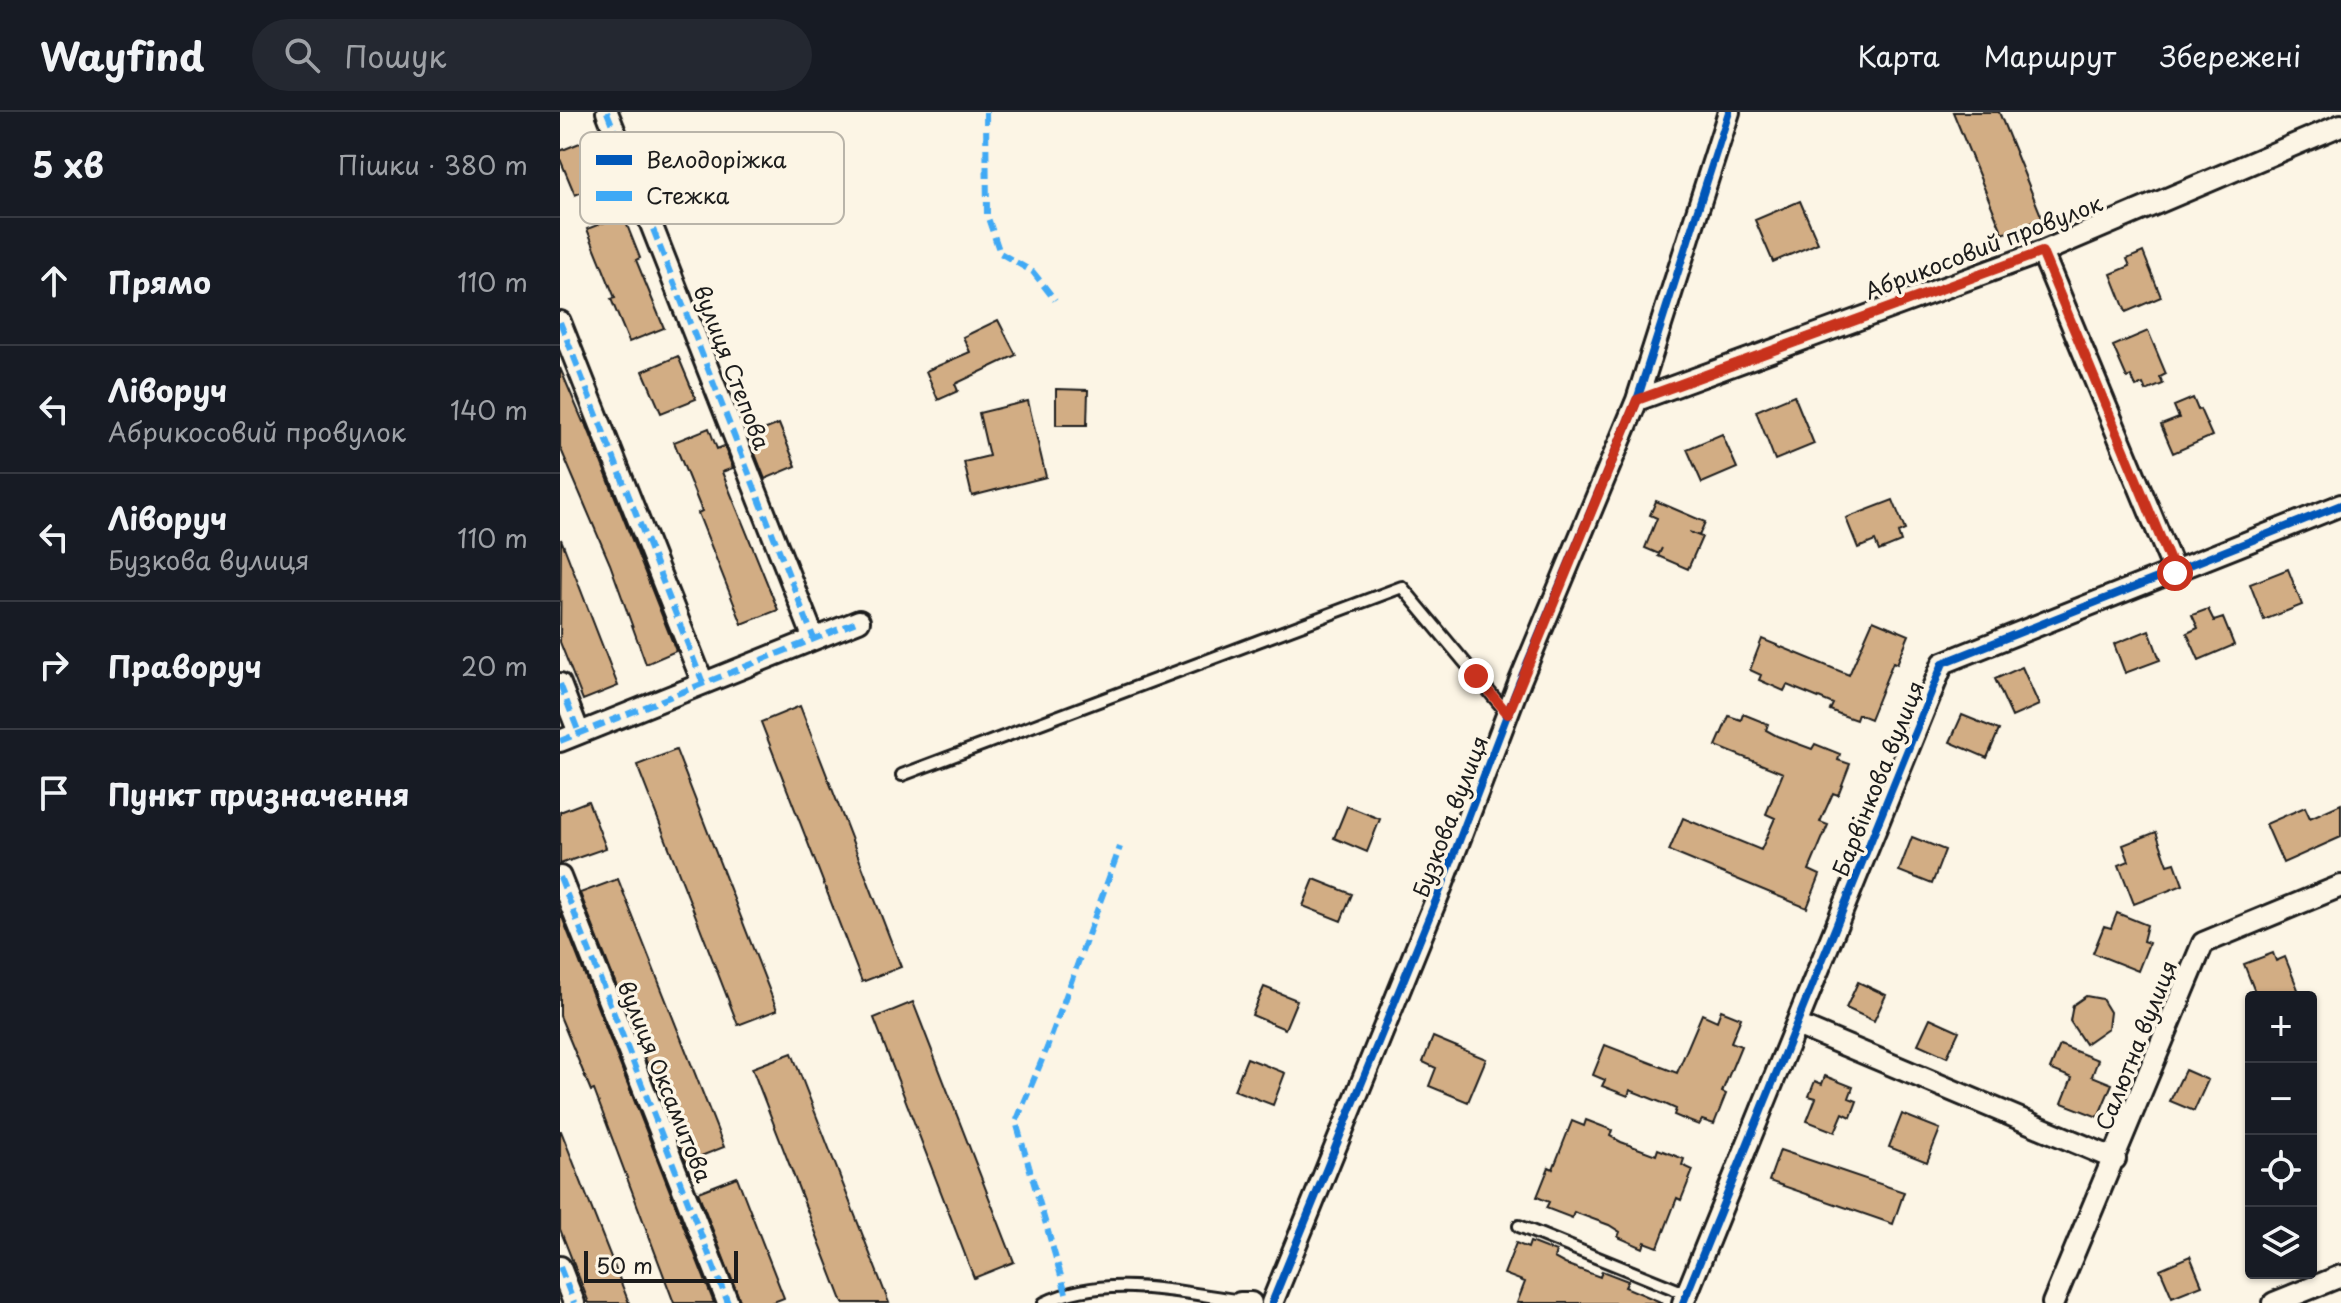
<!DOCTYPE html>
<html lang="uk">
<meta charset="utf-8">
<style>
body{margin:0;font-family:"Playpen Sans",sans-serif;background:#242831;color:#f1f3f6}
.controls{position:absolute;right:24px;bottom:24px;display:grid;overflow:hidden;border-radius:8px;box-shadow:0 2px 6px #0004}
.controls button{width:72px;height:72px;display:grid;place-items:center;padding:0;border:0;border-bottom:2px solid #363941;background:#171b24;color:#f1f3f6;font:40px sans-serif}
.scale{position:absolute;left:24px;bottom:20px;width:154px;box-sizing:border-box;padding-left:8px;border:4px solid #1c1c1c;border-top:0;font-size:22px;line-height:28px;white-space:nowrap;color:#1c1c1c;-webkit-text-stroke:6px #fcf5e5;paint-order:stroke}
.stop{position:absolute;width:24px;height:24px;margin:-18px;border:6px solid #c8321e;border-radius:50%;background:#fff}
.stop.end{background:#c8321e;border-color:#fff;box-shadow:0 2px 8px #0008}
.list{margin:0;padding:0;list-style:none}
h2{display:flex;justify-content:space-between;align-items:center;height:104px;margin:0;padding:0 32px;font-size:34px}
h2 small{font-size:26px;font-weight:400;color:#9ea1a6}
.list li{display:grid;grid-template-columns:52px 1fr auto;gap:24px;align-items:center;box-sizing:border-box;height:128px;padding:0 32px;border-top:2px solid #363941}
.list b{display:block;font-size:30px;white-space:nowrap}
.list p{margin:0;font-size:26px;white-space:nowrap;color:#9ea1a6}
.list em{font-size:26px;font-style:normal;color:#9ea1a6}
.icon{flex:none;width:44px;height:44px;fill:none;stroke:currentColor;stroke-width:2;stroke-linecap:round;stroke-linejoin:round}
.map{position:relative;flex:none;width:1781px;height:1191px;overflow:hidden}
header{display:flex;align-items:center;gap:48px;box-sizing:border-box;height:112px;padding:0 40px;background:#171b24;border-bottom:2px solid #363941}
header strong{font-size:38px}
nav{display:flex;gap:44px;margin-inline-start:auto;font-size:28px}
.search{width:560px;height:72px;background:#242831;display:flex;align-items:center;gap:20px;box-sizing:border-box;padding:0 28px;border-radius:44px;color:#9ea1a6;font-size:30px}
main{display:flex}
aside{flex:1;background:#171b24}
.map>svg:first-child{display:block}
</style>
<header>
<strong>Wayfind</strong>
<div class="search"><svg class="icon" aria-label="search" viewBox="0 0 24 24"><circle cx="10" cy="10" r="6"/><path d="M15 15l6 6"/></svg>Пошук</div>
<nav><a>Карта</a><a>Маршрут</a><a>Збережені</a></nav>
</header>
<main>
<aside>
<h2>5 хв<small>Пішки · 380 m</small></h2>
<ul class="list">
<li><svg class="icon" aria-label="ahead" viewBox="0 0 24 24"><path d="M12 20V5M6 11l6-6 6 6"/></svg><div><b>Прямо</b></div><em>110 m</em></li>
<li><svg class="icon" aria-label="left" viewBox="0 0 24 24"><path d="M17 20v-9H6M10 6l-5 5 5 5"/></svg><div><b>Ліворуч</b><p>Абрикосовий провулок</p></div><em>140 m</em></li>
<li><svg class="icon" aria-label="left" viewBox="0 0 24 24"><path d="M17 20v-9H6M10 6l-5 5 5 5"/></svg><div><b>Ліворуч</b><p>Бузкова вулиця</p></div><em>110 m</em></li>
<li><svg class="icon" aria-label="right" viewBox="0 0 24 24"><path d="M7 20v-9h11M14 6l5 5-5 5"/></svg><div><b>Праворуч</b></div><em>20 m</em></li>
<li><svg class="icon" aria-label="arrive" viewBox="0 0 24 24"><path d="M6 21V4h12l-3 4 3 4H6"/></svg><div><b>Пункт призначення</b></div></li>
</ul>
</aside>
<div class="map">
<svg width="1781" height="1191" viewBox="0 0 1781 1191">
<rect width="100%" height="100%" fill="#fcf5e5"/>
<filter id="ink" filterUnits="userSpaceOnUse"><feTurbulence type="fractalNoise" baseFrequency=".0125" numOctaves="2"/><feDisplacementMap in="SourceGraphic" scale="16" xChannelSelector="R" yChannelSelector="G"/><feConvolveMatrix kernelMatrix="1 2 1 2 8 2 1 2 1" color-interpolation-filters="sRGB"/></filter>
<g filter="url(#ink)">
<path fill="#d2ad84" stroke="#1c1c1c" stroke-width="2" d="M1393 0H1439L1482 106 1443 122Z
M32 26 50 69 15 83 0 47V39Z
M1240 89 1258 131 1213 150 1195 108Z
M63 103 80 146 76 148 104 216 69 230 51 187 55 186 27 117Z
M1583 140 1601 185 1566 200 1551 162 1570 154 1567 147Z
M438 208 456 243 395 272 398 279 378 288 366 259 410 240 403 225Z
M1588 219 1606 262 1600 265 1603 272 1586 279 1583 272 1576 275 1571 264 1567 266 1553 234Z
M118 244 136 287 101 301 83 259Z
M0 256 23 310 25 309 116 539 86 552 50 452 0 335Z
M496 277 528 278 527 313H496Z
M1234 283 1254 332 1215 348 1196 299Z
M1633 286 1638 298 1640 297 1652 324 1613 341 1601 313 1619 306 1614 294Z
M468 289 486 365 412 384 404 350 429 344 419 301Z
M219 312 236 354 205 367 188 324Z
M149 316 157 337 164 334 173 356 162 360 218 498 182 512 138 401 142 399 114 330Z
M1162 322 1177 356 1142 371 1127 337Z
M1333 388 1345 418 1338 421 1341 430 1319 439 1315 429 1298 436 1286 406Z
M1096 389 1145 410 1139 424 1129 420 1142 425 1128 457 1098 444 1102 436 1099 442 1085 436 1097 406 1090 403Z
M1 427 58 574 23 588 0 530Z
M1728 457 1742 493 1704 508 1690 472Z
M1648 497 1654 509 1663 506 1674 533 1639 548 1627 521 1638 516 1632 503Z
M1313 508 1349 523 1337 552 1333 550 1310 607 1298 602 1296 608 1282 603 1270 598 1273 592 1261 587 1227 573 1224 579 1199 568 1201 563 1190 558 1202 527 1289 563Z
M1589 518 1600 548 1565 561 1554 532Z
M1462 555 1479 593 1452 605 1435 567Z
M240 594 341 855 302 870 201 610Z
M1183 602 1208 612 1206 618 1217 624 1252 637 1255 632 1280 642 1278 648 1290 652 1278 683 1273 681 1260 710 1268 713 1249 758 1260 763 1247 796 1109 739 1123 706 1201 738 1215 706 1206 702 1223 661 1156 634 1169 604 1181 608Z
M1402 603 1439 618 1427 646 1390 630Z
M116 638 217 898 178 913 77 653Z
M28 689 46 736 0 752V700Z
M1781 692V725L1723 751 1706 712 1745 695 1750 706Z
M787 694 820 707 807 740 774 726Z
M1596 720 1608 753 1615 751 1623 773 1574 792 1559 753 1569 749 1563 733Z
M1352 725 1385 738 1372 772 1339 759Z
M58 767 164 1035 126 1050 20 781Z
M754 767 792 782 781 809 743 794Z
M0 800 154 1191H114L34 978 31 979 5 916 0 904Z
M1557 801 1587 813 1583 829 1589 831 1578 859 1533 841 1544 814 1551 816Z
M1713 841 1716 849 1725 845 1741 885H1697L1684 852Z
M1298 870 1326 883 1314 909 1286 896Z
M704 875 737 888 725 917 692 903Z
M1526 884 1542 887 1550 900 1548 916 1525 932 1510 909 1513 893Z
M353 890 454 1150 414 1166 314 906Z
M1161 898 1181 906 1171 930 1181 934 1162 980 1166 982 1154 1012 1142 1008 1139 1013 1126 1008 1114 1003 1116 997 1105 992 1070 978 1068 984 1042 974 1045 968 1033 963 1045 933 1117 961 1142 902 1157 909Z
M1370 906 1399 919 1387 945 1358 932Z
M873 925 926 947 908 990 869 974 876 956 863 950Z
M1500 933 1538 948 1532 964 1552 972 1538 1005 1502 991 1512 966 1490 957Z
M232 941 329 1191H283L192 956Z
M687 946 725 961 713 993 674 978Z
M1625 958 1648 968 1634 999 1610 989Z
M1265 964 1293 975 1289 986 1297 989 1291 1005 1283 1001 1275 1020 1247 1009 1256 986 1249 984 1255 969 1262 972Z
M1342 1002 1380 1017 1367 1050 1329 1035Z
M1026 1008 1052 1018 1050 1024 1061 1030 1096 1043 1098 1037 1124 1047 1122 1053 1133 1058 1121 1088 1117 1086 1098 1135 1085 1130 1083 1136 1058 1125 1060 1120 1049 1113 1014 1100 1012 1106 986 1096 989 1090 977 1085 989 1055 993 1057 1012 1009 1024 1014Z
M0 1019H1L69 1191H29L0 1117Z
M1220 1038 1344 1080 1333 1112 1209 1069Z
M177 1065 224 1186 211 1191H181L138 1080Z
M970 1130 996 1140 994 1146 1005 1152 1040 1165 1042 1159 1068 1169 1065 1175 1103 1191H957L965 1170 944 1162 956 1131 968 1136Z
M1630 1144 1642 1173 1612 1185 1600 1157Z"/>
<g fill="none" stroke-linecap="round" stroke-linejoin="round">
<g stroke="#1c1c1c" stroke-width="16">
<path id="lane" d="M342 663 842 475 947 601
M959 1114 1127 1182
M484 1191C546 1161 616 1180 682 1189"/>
</g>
<g stroke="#1c1c1c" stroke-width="26">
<path id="street" d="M47 0 254 527
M1482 140 1615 461
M0 210 143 571
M1077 288 1482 140 1781 13
M0 572 19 621
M0 629 299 509
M0 765 168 1191
M1237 913 1555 1047
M0 1155 14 1191
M680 1191H691
M712 1191 883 771 960 569 1077 288 1169 0
M1123 1191 1383 551 1781 393
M1493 1191 1643 831 1781 774
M1714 1191 1781 1164"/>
</g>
<use href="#lane" stroke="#fcf5e5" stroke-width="10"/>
<use href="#street" stroke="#fcf5e5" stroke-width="20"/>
<path stroke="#3fa9f5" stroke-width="6" stroke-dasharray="12 6" stroke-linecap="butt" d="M47 0 254 527
M426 0 427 103 440 141 473 160 495 188
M0 210 143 571
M0 572 19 621
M0 629 299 509
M0 765 168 1191
M0 1155 14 1191
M506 1181 456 1010 487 936 560 735"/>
<g stroke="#fcf5e5" stroke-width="13">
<path id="cycleway" d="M712 1191 883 771 960 569 1077 288 1169 0
M1123 1191 1383 551 1781 393"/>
</g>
<use href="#cycleway" stroke="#0057b8" stroke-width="8"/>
</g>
</g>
<g fill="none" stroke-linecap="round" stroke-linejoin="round" filter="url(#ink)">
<path stroke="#c8321e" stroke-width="10" d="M916 564 948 602 1077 288 1482 140 1615 461"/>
</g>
<g text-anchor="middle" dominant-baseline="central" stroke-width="7" stroke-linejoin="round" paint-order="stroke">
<g font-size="22" fill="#1c1c1c" stroke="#fcf5e5">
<text transform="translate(1423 134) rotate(-21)">Абрикосовий провулок</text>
<text transform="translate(173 255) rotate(69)">вулиця Степова</text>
<text transform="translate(1317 666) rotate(-68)">Барвінкова вулиця</text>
<text transform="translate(889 704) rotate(-69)">Бузкова вулиця</text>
<text transform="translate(1575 933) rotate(-68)">Салютна вулиця</text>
<text transform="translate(106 969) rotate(68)">вулиця Оксамитова</text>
</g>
</g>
<rect x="20" y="20" width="264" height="92" rx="12" fill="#fcf5e5" stroke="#b9b4a9" stroke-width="2"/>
<rect x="36" y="43" width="36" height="10" fill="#0057b8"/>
<rect x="36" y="79" width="36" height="10" fill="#3fa9f5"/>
<g font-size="22" fill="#1c1c1c">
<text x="86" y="56">Велодоріжка</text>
<text x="86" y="92">Стежка</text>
</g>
</svg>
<div class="controls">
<button>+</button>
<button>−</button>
<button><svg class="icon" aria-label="locate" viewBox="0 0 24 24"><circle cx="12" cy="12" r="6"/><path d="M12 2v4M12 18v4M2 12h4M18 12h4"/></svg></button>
<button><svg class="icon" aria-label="layers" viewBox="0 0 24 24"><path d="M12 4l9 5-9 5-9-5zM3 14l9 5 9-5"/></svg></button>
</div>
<div class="scale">50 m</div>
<div class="stop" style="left:1615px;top:461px"></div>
<div class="stop end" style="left:916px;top:564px"></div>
</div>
</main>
